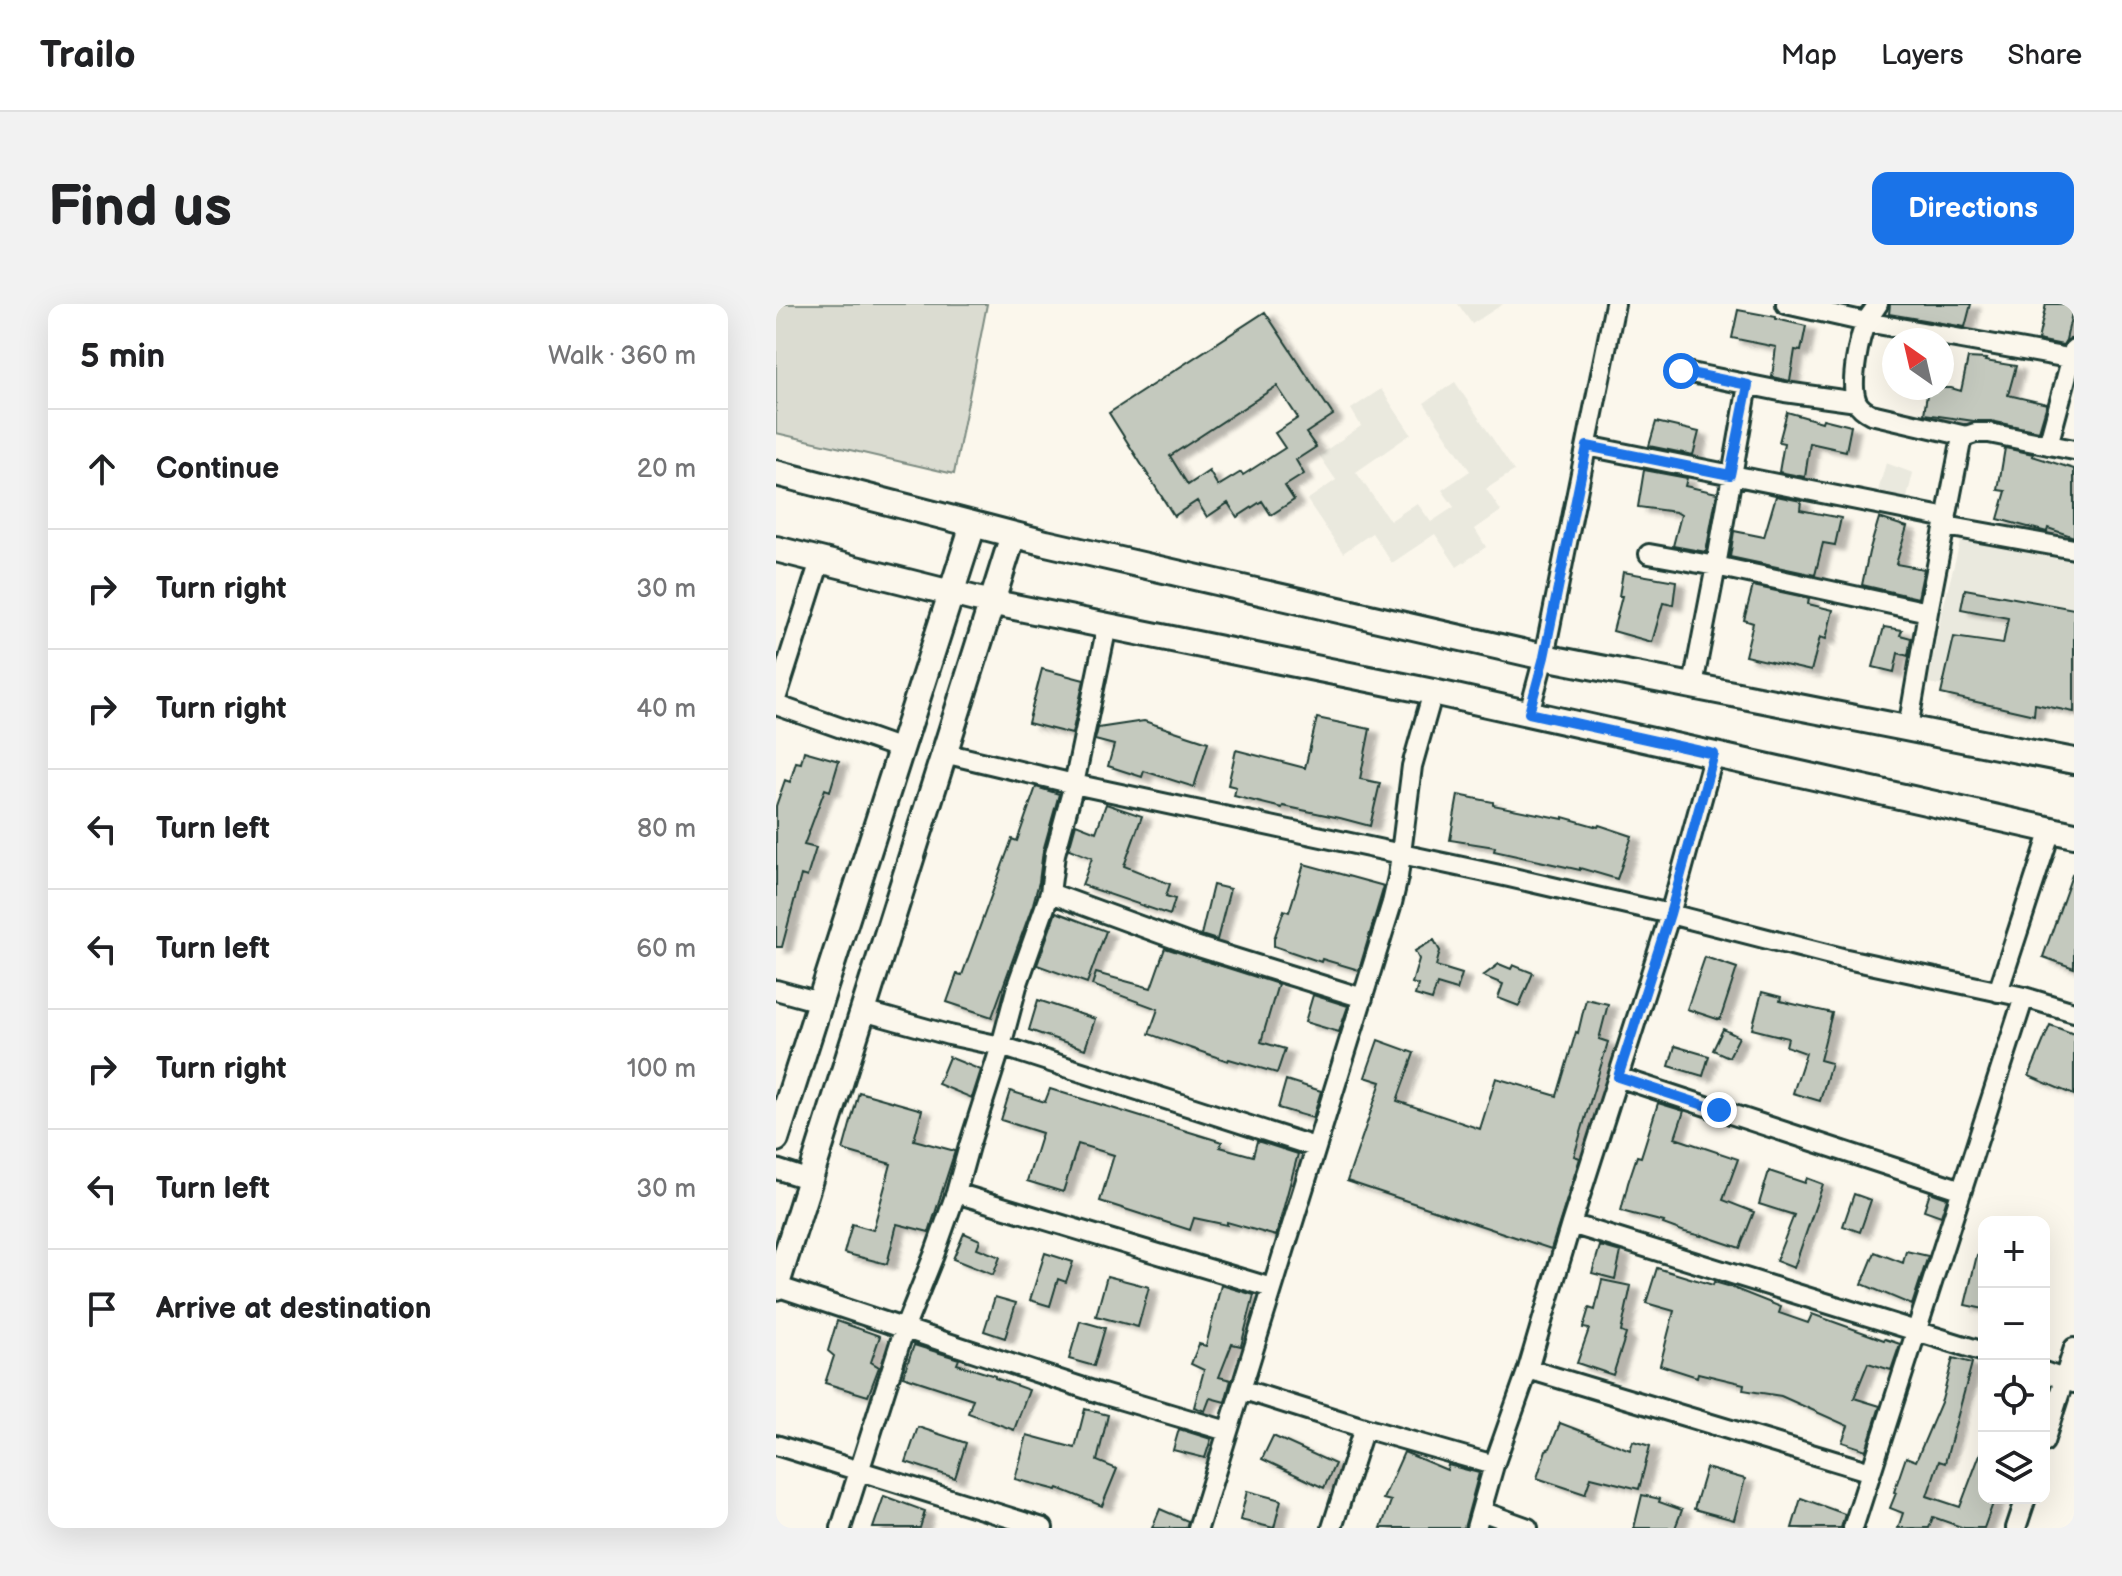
<!DOCTYPE html>
<meta charset="utf-8">
<style>
body{margin:0;font-family:"Balsamiq Sans",sans-serif;background:#f2f2f2;color:#202124}
.controls{position:absolute;right:24px;bottom:24px;display:grid;overflow:hidden;border-radius:16px;box-shadow:0 8px 32px #0002}
.controls button{width:72px;height:72px;display:grid;place-items:center;padding:0;border:0;border-bottom:2px solid #e0e0e0;background:#fff;color:#202124;font:40px sans-serif}
.compass{position:absolute;left:1106px;top:24px;width:72px;height:72px;border-radius:50%;background:#fff;box-shadow:0 8px 32px #0002;rotate:326deg}
.stop{position:absolute;width:24px;height:24px;margin:-18px;border:6px solid #1a73e8;border-radius:50%;background:#fff}
.stop.end{background:#1a73e8;border-color:#fff;box-shadow:0 2px 8px #0008}
.list{margin:0;padding:0;list-style:none}
h2{display:flex;justify-content:space-between;align-items:center;height:104px;margin:0;padding:0 32px;font-size:34px}
h2 small{font-size:26px;font-weight:400;color:#757577}
.list li{display:grid;grid-template-columns:52px 1fr auto;gap:24px;align-items:center;box-sizing:border-box;height:120px;padding:0 32px;border-top:2px solid #e0e0e0}
.list b{display:block;font-size:30px;white-space:nowrap}
.list em{font-size:26px;font-style:normal;color:#757577}
.icon{flex:none;width:44px;height:44px;fill:none;stroke:currentColor;stroke-width:2;stroke-linecap:round;stroke-linejoin:round}
.map{position:relative;flex:none;width:1298px;height:1224px;overflow:hidden;border-radius:16px}
header{display:flex;align-items:center;gap:48px;box-sizing:border-box;height:112px;padding:0 40px;background:#fff;border-bottom:2px solid #e0e0e0}
header strong{font-size:38px}
nav{display:flex;gap:44px;margin-inline-start:auto;font-size:28px}
.intro{display:flex;align-items:center;justify-content:space-between;box-sizing:border-box;height:192px;padding:0 48px}
h1{margin:0;font-size:56px}
.button{padding:20px 36px;border-radius:16px;background:#1a73e8;color:#fff;font-size:28px;font-weight:700}
main{display:flex;gap:48px;padding:0 48px}
aside{flex:1;background:#fff;border-radius:16px;box-shadow:0 8px 32px #0002}
.map>svg:first-child{display:block}
</style>
<header>
<strong>Trailo</strong>
<nav><a>Map</a><a>Layers</a><a>Share</a></nav>
</header>
<div class="intro"><h1>Find us</h1><a class="button">Directions</a></div>
<main>
<aside>
<h2>5 min<small>Walk · 360 m</small></h2>
<ul class="list">
<li><svg class="icon" aria-label="ahead" viewBox="0 0 24 24"><path d="M12 20V5M6 11l6-6 6 6"/></svg><div><b>Continue</b></div><em>20 m</em></li>
<li><svg class="icon" aria-label="right" viewBox="0 0 24 24"><path d="M7 20v-9h11M14 6l5 5-5 5"/></svg><div><b>Turn right</b></div><em>30 m</em></li>
<li><svg class="icon" aria-label="right" viewBox="0 0 24 24"><path d="M7 20v-9h11M14 6l5 5-5 5"/></svg><div><b>Turn right</b></div><em>40 m</em></li>
<li><svg class="icon" aria-label="left" viewBox="0 0 24 24"><path d="M17 20v-9H6M10 6l-5 5 5 5"/></svg><div><b>Turn left</b></div><em>80 m</em></li>
<li><svg class="icon" aria-label="left" viewBox="0 0 24 24"><path d="M17 20v-9H6M10 6l-5 5 5 5"/></svg><div><b>Turn left</b></div><em>60 m</em></li>
<li><svg class="icon" aria-label="right" viewBox="0 0 24 24"><path d="M7 20v-9h11M14 6l5 5-5 5"/></svg><div><b>Turn right</b></div><em>100 m</em></li>
<li><svg class="icon" aria-label="left" viewBox="0 0 24 24"><path d="M17 20v-9H6M10 6l-5 5 5 5"/></svg><div><b>Turn left</b></div><em>30 m</em></li>
<li><svg class="icon" aria-label="arrive" viewBox="0 0 24 24"><path d="M6 21V4h12l-3 4 3 4H6"/></svg><div><b>Arrive at destination</b></div></li>
</ul>
</aside>
<div class="map">
<svg width="1298" height="1224" viewBox="0 0 1298 1224">
<defs>
<filter id="shadow"><feDropShadow dx="9" dy="5" stdDeviation="2" flood-color="#0004"/></filter>
</defs>
<rect width="100%" height="100%" fill="#fbf7ec"/>
<filter id="ink" filterUnits="userSpaceOnUse"><feTurbulence type="fractalNoise" baseFrequency=".0125" numOctaves="2"/><feDisplacementMap in="SourceGraphic" scale="16" xChannelSelector="R" yChannelSelector="G"/><feConvolveMatrix kernelMatrix="1 2 1 2 8 2 1 2 1" color-interpolation-filters="sRGB"/></filter>
<g filter="url(#ink)">
<path fill="#eae9de" d="M682 0H727L696 20Z
M679 78 738 167 710 185 725 207 699 225 710 243 681 263 659 230 616 259 596 229 567 249 531 196 560 176 543 151 585 122 575 105 605 85 635 130 580 168 614 217 641 199 655 218 678 203 666 186 694 167 648 99Z
M1110 159 1137 169 1130 198 1101 191Z
M1187 226 1298 248V409L1152 379 1165 312Z"/>
<path fill="#dbdcd1" stroke="#7d8c82" stroke-width="2" d="M0 0H211L178 170 0 129Z"/>
<path fill="#c4c9be" stroke="#1f3d34" stroke-width="2" fill-rule="evenodd" filter="url(#shadow)" d="M1114 0H1195L1189 23 1113 10Z
M1270 0H1298L1290 36 1287 41 1262 36Z
M962 6 1000 13V15L1030 22 1025 47 1019 46 1014 77 996 73 1000 43 956 34Z
M489 8 557 111 530 129 540 143 520 156 528 170 509 182 518 196 495 211 486 197 461 213 452 199 431 213 421 197 398 212 333 109ZM501 82 522 114 499 129 509 144 467 171 465 168 442 182 433 167 412 181 394 152Z
M1192 54 1210 55 1209 57 1240 62 1232 91 1271 100 1263 127 1215 117H1198L1148 110 1152 84H1175L1185 87Z
M1011 108 1046 118 1047 115 1075 122 1070 147 1034 139 1029 173 1003 168 1008 139 1003 138Z
M880 118 923 128 917 151 873 142Z
M1229 144 1257 150 1256 152 1298 165V233L1272 224 1271 228 1222 215 1230 187 1222 186Z
M868 166 911 174 909 182 941 189 930 248 897 242 905 211 900 208 862 203Z
M1000 192 1025 197 1024 206 1065 214 1059 241 1047 239 1039 271 954 253 958 227 988 233Z
M1103 214 1131 223 1120 260 1148 265 1142 294 1086 281 1093 248Z
M847 268 900 277 897 301 887 299 876 338 837 327 846 292H843Z
M977 282 1033 294 1032 300 1057 306 1050 335 1044 333 1035 367 969 352 977 319 968 316Z
M1189 285 1298 305V408L1259 400 1258 411 1165 390 1178 333 1227 340 1232 314 1185 305Z
M1108 323 1126 326 1124 331 1135 334 1132 352 1122 349 1118 368 1097 363Z
M266 365 308 376 296 430 252 419Z
M541 414 594 425 584 475 604 479 594 522 564 514 507 502 506 504 458 492 460 483 452 481 460 446 529 464Z
M368 417 432 438 418 483 368 467 366 473 332 462 338 441 319 436 322 424Z
M28 447 63 457 54 487 49 485 28 541 40 544 31 573 25 571 6 643H0V502L9 476 14 478 20 458 25 459Z
M260 483 283 490 267 547 263 578 257 600 216 713 171 698 181 670 186 671 236 535 241 537Z
M682 491 717 498V501L787 515V513L822 523 823 521 856 532 841 575 804 564V566L718 547 719 543 674 536Z
M330 500 366 512 348 562 394 580 390 592 399 595 394 611 306 581 316 554 293 545 300 520 320 528Z
M528 560 608 582 583 666 546 655 545 658 498 642V635L508 606 513 608Z
M1296 571 1298 572V664L1267 653Z
M437 581 454 585 441 636 425 631Z
M280 608 330 627 311 679 261 661Z
M658 636 664 647 660 662 686 670 681 686 661 680 656 696 639 691 642 681 636 679 643 655 639 647Z
M389 644 502 680 485 738 509 745 501 769 453 755 452 757 373 730 382 705 316 681 320 669 375 684Z
M929 653 961 664 944 716 911 705Z
M723 660 735 665 737 661 757 669 743 702 722 694 727 680 707 672Z
M986 688 1005 693 1004 697 1056 709 1044 756 1055 759 1044 797 1017 789 1030 749 1010 742 1012 734 976 725Z
M537 691 572 702 563 728 529 718Z
M810 695 832 700 823 735 832 738 798 852 804 854 775 945 571 877 605 778 589 773 602 736 638 749 621 797 704 825 720 774 781 792 800 728 802 729Z
M262 696 319 715 309 745 253 726Z
M1274 721 1298 730V791L1253 772Z
M947 725 963 733 953 753 937 746Z
M899 742 933 752 927 772 893 762Z
M173 753 205 766 196 794 162 780Z
M510 776 545 787 537 814 502 804Z
M274 785 446 838 444 843 477 852 481 837 522 850 500 932 451 918V921L418 914 414 926 324 897 338 851 302 840 287 888 251 877 266 829 225 816 234 787 269 798Z
M83 788 146 806 138 836 179 847 153 928 121 920 111 960 68 949 76 920 97 926 115 860 67 846Z
M882 799 908 807 899 834 962 855 947 896 978 908 964 944 925 931V932L909 928 887 920 888 918 845 907 852 879 861 852 865 853Z
M993 867 1029 879 1031 874 1047 880 1018 964 1000 957 1018 911 983 900Z
M1154 888 1171 894 1165 912 1148 906Z
M1078 890 1095 896 1084 928 1067 922Z
M188 929 204 936 201 944 224 953 217 971 177 955Z
M824 942 845 948 839 975 816 969Z
M1130 947 1152 952 1136 1001 1086 980 1099 948 1127 959Z
M269 949 297 958 290 978 282 975 274 1002 254 996Z
M1201 951 1208 952V1005L1189 1001Z
M881 964 937 981 938 978 952 982 1005 1003 1003 1009 1032 1019 1036 1010 1108 1036 1109 1035 1124 1040 1115 1066 1092 1059 1078 1094 1104 1102 1090 1146 1066 1138 1072 1122 1005 1092 967 1086 968 1080 922 1069 921 1073 884 1061 898 1007 870 999Z
M331 972 373 983 362 1023 320 1012Z
M826 976 855 982 845 1028 850 1030 837 1071 801 1059 813 1025 807 1024 813 1004 819 1006Z
M445 981 478 991 465 1042 456 1040 443 1073 455 1076 449 1098 434 1094 429 1107 418 1103 428 1066 415 1060 423 1040 430 1042Z
M219 993 240 999 229 1034 208 1027Z
M61 1017 104 1032 95 1058 103 1063 92 1092 49 1079 58 1052 52 1047Z
M304 1017 329 1024 318 1062 293 1055Z
M138 1041 183 1055 181 1060 219 1072V1074L253 1086 238 1126 192 1109 197 1095 127 1072Z
M1177 1054 1196 1059 1169 1159 1163 1157 1151 1192 1184 1203 1206 1145 1208 1146V1194H1219L1208 1224H1188L1157 1213 1153 1224H1122L1127 1209 1114 1204 1120 1189 1118 1188 1130 1153 1140 1157 1166 1096Z
M309 1105 332 1111 321 1157 341 1165 326 1202 282 1184 281 1186 239 1175 251 1131 299 1144Z
M784 1119 854 1146 857 1137 874 1142 863 1185 815 1173 809 1190 761 1174 770 1146 774 1144Z
M142 1123 190 1139 179 1174 130 1158Z
M403 1125 435 1135 429 1154 397 1146Z
M497 1132 559 1160 548 1184 486 1155Z
M628 1148 671 1166 672 1161 703 1169 688 1224H605L615 1197 607 1195Z
M930 1164 969 1175 958 1216 918 1205Z
M471 1187 505 1196 498 1224 464 1216Z
M866 1191 884 1195 883 1198 906 1206 899 1224H858Z
M108 1192 149 1207 144 1224H97Z
M1025 1194 1069 1210 1065 1224H1016Z
M384 1205 412 1217 410 1224H376Z"/>
<g fill="none" stroke-linecap="round" stroke-linejoin="round">
<g stroke="#1f3d34" stroke-width="24">
<path id="street" d="M1010 0 1090 18 1298 55
M1102 0C1099 5 1094 11 1091 16 1083 32 1073 81 1081 98 1084 104 1089 107 1095 110L1190 132
M905 67 1009 88 1081 98
M972 81 940 262 1152 308
M1272 141 1298 45
M811 142 1171 214
M1170 222 1298 245
M873 250 940 262 917 381
M0 395 44 257
M0 401 125 445
M753 409 768 353 839 0
M1132 424 1152 308 1185 138 1190 132 1199 129H1213L1298 146
M168 449 298 480 733 573 894 610 1066 654 1248 693 1298 708
M274 589 413 640 587 694
M0 686 44 698
M1222 688 1275 526
M87 707 173 731 225 742 539 843
M842 773 1186 886
M0 865 34 876
M180 889 496 984
M795 920 1208 1048
M0 982 323 1089 451 1127
M752 1065 1095 1168
M1268 1068 1298 1079
M465 1085 588 1124 718 1161
M1268 1138 1298 1044
M0 1141 267 1224
M705 1207 752 1224
M65 1224 129 1023 158 951 180 889 193 842 225 742 241 682 274 589 279 550 298 480 331 322
M422 1224 616 599 622 573 636 462 657 388
M556 1224 588 1124
M700 1224 718 1161 752 1065 795 920 894 610 938 450
M1077 1224 1248 693
M1240 1224 1250 1194"/>
</g>
<g stroke="#1f3d34" stroke-width="30">
<path id="secondary" d="M0 169 270 239 768 353 1298 457
M0 245 199 295 657 388 1298 531
M0 835 197 221
M0 983 237 231"/>
</g>
<use href="#street" stroke="#fbf7ec" stroke-width="18"/>
<use href="#secondary" stroke="#fbf7ec" stroke-width="24"/>
</g>
</g>
<g fill="none" stroke-linecap="round" stroke-linejoin="round" filter="url(#ink)">
<path stroke="#1a73e8" stroke-width="10" d="M905 67 972 81 954 171 811 142 768 353 753 409 938 450 894 610 842 773 943 806"/>
</g>
</svg>
<div class="controls">
<button>+</button>
<button>−</button>
<button><svg class="icon" aria-label="locate" viewBox="0 0 24 24"><circle cx="12" cy="12" r="6"/><path d="M12 2v4M12 18v4M2 12h4M18 12h4"/></svg></button>
<button><svg class="icon" aria-label="layers" viewBox="0 0 24 24"><path d="M12 4l9 5-9 5-9-5zM3 14l9 5 9-5"/></svg></button>
</div>
<svg class="compass" viewBox="-18 -18 36 36"><path d="M0-13l5 13h-10z" fill="#e53935"/><path d="M0 13l5-13h-10z" fill="#757577"/></svg>
<div class="stop" style="left:905px;top:67px"></div>
<div class="stop end" style="left:943px;top:806px"></div>
</div>
</main>
